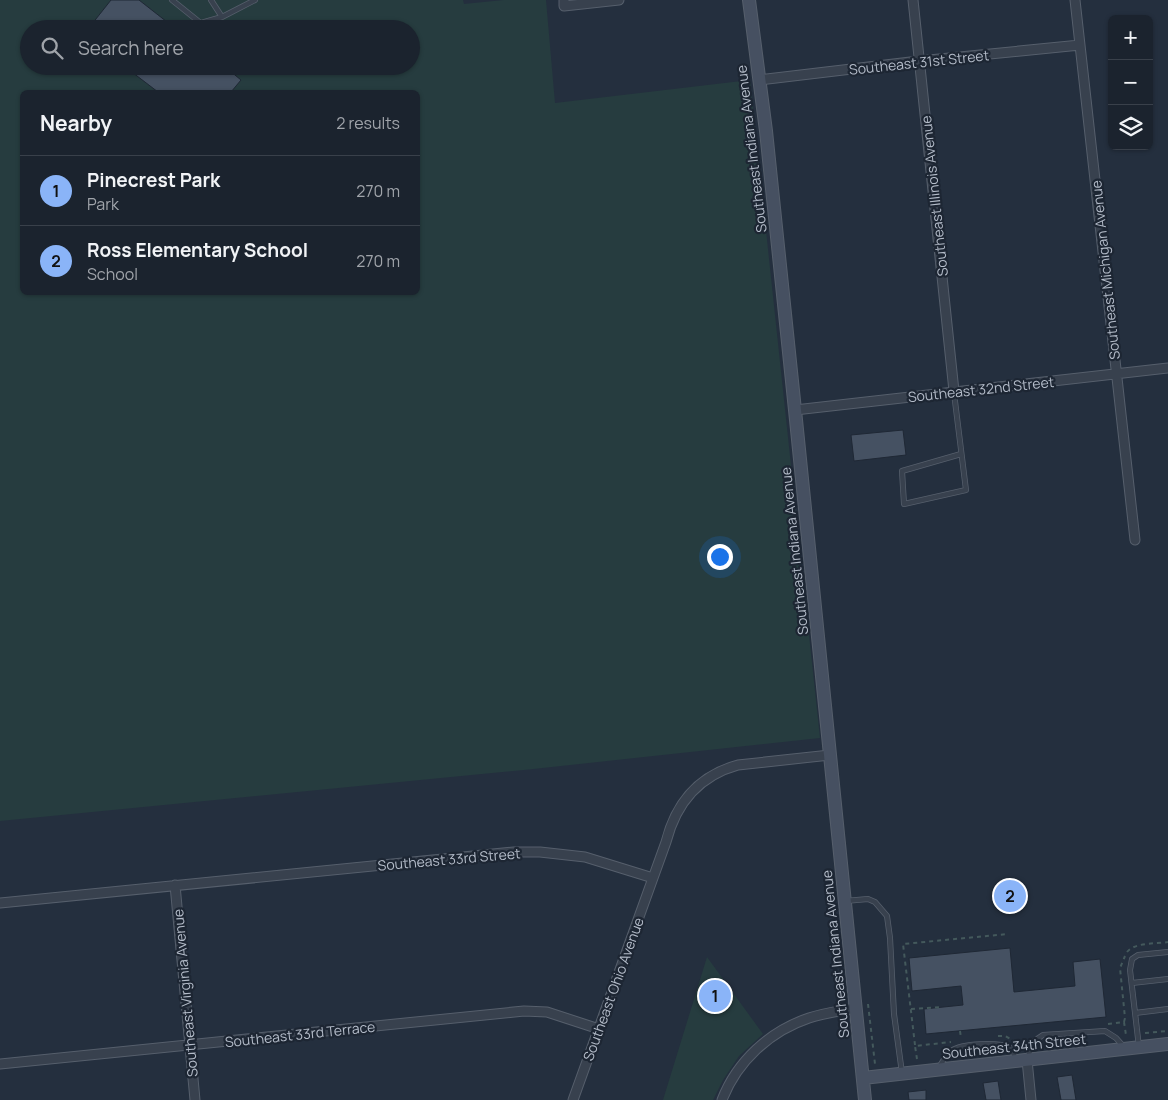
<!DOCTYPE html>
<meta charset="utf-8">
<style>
body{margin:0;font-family:Manrope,sans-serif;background:#242b36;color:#f1f3f6}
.controls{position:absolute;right:15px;top:15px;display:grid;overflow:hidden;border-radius:8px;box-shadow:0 1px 4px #0004}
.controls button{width:45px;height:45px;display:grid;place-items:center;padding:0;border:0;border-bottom:1px solid #39404a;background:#1b232e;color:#f1f3f6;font:25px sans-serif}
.you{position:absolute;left:719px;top:556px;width:18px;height:18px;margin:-12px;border:4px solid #fff;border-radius:50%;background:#1a73e8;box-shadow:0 0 0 8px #1a73e833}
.badge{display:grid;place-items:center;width:32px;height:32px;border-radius:50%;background:#8ab4f8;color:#111;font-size:16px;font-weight:700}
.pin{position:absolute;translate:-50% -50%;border:2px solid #fff;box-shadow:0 1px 5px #0006}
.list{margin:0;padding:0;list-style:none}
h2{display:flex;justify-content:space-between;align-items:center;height:65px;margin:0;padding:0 20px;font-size:21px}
h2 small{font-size:16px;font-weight:400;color:#a0a4aa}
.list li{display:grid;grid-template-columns:32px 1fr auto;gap:15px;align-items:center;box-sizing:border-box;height:70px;padding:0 20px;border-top:1px solid #39404a}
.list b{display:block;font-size:19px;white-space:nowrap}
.list p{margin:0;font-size:16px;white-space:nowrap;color:#a0a4aa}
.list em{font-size:16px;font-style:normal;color:#a0a4aa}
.icon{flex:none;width:28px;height:28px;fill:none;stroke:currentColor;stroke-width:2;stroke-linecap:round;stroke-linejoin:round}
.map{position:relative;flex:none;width:1168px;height:1100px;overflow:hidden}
.search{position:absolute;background:#1b232e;box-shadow:0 1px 4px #0004;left:20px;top:20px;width:400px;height:55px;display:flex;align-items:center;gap:12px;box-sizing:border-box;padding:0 18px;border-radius:28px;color:#a0a4aa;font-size:19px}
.panel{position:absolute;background:#1b232e;box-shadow:0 1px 4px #0004;left:20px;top:90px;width:400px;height:205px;border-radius:8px}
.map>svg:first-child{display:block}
</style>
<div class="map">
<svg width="1168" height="1100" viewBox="0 0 1168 1100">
<rect width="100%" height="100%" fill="#242f3e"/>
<path fill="#263c3f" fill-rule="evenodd" d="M0 0H463L464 4 504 0H546L555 103 750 80 820 738 524 770 0 821ZM29 29H411V66H29ZM22 92H418V292H22Z
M707 957 763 1034 739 1056 723 1080 713 1100H663Z"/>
<path fill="#455162" stroke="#1f2835" d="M111 0H139L176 29H88Z
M124 66H224L241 80 231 92H158Z
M903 430 906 455 854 461 851 435Z
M1010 948 1014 992 1075 986 1073 962 1100 959 1106 1017 926 1034 924 1009 963 1005 961 986 912 991 909 958Z
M1072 1075 1076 1100H1061L1057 1077Z
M998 1081 1001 1100H986L983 1083Z
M926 1090V1100H909L908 1092Z"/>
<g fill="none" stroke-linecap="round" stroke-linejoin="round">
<g stroke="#565f6c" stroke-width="6">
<path id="lane" d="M172 0 208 29
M222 17 255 0
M201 23 222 17 211 0
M954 393 966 490 904 504 902 471 961 454
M845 901 868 899 875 902 887 916 890 938 894 1014 902 1073
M1132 983 1168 979
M1135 1013 1168 1009
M1139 1047 1130 970 1132 959 1138 955 1168 952
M1027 1059 1034 1041 1043 1035 1105 1031 1116 1038 1124 1047
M939 1067C943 1062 946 1054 951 1051 962 1043 999 1042 1011 1048L1016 1059"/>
</g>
<g stroke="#565f6c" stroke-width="11">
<path id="street" d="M564 0V6L619 0
M913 0 954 391
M1075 0 1135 540
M759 80 919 61 1080 45
M795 410 1168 368
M175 885 195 1100
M0 903 514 852H540L585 857 653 878
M1027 1060 1031 1100
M0 1064 524 1011 547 1012 599 1029
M573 1100 666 842C676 803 698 776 738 765L830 755
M722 1100C737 1061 770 1031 809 1018 824 1013 840 1011 855 1008"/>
</g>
<g stroke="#565f6c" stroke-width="14">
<path id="secondary" d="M749 0 766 131 795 410 865 1100
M863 1078 1168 1044"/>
</g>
<path stroke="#44595c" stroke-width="2" stroke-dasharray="4 4" stroke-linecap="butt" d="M1127 952C1135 942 1156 944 1168 942
M868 1004 875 1064
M911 1009 941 1007
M1124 1022 1125 1018 1120 968 1125 956
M1108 1024 1124 1022 1126 1035
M960 1031 961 1038
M1145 1033 1168 1031
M998 1036H1005L1014 1041
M915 1045 903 944 1008 934
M917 1059 915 1046 951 1042"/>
<use href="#lane" stroke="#38414e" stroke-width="4.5"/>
<use href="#street" stroke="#38414e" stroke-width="9"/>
<use href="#secondary" stroke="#465061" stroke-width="12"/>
</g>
<g text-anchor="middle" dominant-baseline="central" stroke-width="4.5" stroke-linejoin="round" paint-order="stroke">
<g font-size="14" fill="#b4bcc9" stroke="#1d2633">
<text transform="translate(919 62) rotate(-6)">Southeast 31st Street</text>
<text transform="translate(751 149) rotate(-97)">Southeast Indiana Avenue</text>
<text transform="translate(934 196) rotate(-96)">Southeast Illinois Avenue</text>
<text transform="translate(1105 270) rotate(-96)">Southeast Michigan Avenue</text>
<text transform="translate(981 389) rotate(-6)">Southeast 32nd Street</text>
<text transform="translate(794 551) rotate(-96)">Southeast Indiana Avenue</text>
<text transform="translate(449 859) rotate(-5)">Southeast 33rd Street</text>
<text transform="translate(835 954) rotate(-96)">Southeast Indiana Avenue</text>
<text transform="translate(613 989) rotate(-70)">Southeast Ohio Avenue</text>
<text transform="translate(185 993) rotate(-95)">Southeast Virginia Avenue</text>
<text transform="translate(300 1034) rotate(-6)">Southeast 33rd Terrace</text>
<text transform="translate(1014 1046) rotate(-6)">Southeast 34th Street</text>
</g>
</g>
</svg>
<div class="controls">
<button>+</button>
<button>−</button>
<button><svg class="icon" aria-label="layers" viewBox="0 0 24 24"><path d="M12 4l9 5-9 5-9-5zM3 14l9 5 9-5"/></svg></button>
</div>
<div class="you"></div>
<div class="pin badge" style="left:715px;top:996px">1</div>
<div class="pin badge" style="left:1010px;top:896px">2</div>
<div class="search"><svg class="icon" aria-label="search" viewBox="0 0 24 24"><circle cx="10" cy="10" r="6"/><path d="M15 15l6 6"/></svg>Search here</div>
<section class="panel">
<h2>Nearby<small>2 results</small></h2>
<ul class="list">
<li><span class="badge">1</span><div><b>Pinecrest Park</b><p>Park</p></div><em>270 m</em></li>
<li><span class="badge">2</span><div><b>Ross Elementary School</b><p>School</p></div><em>270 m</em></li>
</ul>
</section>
</div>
